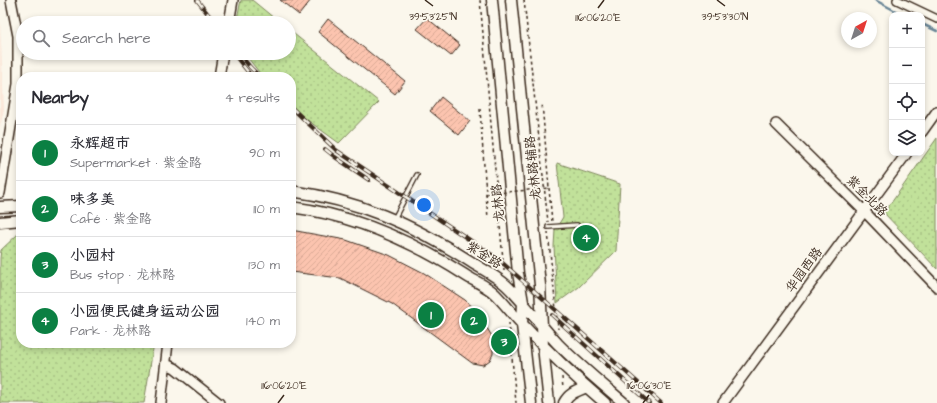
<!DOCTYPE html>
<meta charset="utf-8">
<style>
body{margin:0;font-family:"Architects Daughter","LXGW WenKai TC",sans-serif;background:#f2f2f3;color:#2b2b33}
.controls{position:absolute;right:12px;top:12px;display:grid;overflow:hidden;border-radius:8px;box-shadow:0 2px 6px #0003}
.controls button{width:36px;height:36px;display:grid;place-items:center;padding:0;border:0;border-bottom:1px solid #e1e1e2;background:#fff;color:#2b2b33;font:20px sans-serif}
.compass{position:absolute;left:841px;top:12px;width:36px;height:36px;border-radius:50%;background:#fff;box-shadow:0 2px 6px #0003;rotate:39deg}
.you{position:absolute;left:424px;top:205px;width:14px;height:14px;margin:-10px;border:3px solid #fff;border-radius:50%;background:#1a73e8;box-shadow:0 0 0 6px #1a73e833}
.badge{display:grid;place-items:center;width:26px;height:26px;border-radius:50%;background:#0b8043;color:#fff;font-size:13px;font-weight:700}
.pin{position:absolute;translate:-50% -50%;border:2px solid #fff;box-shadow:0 1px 4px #0006}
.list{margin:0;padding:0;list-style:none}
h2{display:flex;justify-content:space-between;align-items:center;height:52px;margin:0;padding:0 16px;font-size:17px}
h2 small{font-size:13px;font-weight:400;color:#7c7c81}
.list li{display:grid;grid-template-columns:26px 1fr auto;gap:12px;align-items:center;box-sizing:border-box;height:56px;padding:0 16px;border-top:1px solid #e1e1e2}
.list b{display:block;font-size:15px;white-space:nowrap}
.list p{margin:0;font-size:13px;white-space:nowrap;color:#7c7c81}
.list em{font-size:13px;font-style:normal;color:#7c7c81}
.icon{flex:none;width:22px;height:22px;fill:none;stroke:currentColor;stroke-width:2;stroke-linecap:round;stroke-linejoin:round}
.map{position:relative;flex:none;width:937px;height:403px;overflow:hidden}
.search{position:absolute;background:#fff;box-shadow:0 2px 6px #0003;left:16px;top:16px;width:280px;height:44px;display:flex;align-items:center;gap:10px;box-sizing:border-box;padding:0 14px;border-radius:22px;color:#7c7c81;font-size:15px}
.panel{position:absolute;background:#fff;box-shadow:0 2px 6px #0003;left:16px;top:72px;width:280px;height:276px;border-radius:16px}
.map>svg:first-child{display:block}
</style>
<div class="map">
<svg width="937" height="403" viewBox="0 0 937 403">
<defs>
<pattern id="green-dots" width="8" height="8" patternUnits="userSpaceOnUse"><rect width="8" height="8" fill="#c1e19a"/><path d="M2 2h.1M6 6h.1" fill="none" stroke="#a7c184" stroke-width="1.8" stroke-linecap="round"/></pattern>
<pattern id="building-hatch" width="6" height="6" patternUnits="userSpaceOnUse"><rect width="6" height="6" fill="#fcc4af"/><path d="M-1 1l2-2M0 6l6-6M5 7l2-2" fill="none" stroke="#d9a996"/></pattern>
</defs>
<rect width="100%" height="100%" fill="#fbf7ec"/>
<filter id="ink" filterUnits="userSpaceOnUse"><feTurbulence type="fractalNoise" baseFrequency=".025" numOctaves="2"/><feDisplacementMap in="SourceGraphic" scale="8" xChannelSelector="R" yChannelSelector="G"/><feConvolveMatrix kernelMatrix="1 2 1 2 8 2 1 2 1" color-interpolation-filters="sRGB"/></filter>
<g filter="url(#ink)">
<path fill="#fbe8da" d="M0 19 4 109 0 127Z"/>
<path fill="url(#green-dots)" stroke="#7e865c" d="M241 0H252L280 23H236Z
M289 30 379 102 339 143 291 108V77H263L244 53H289Z
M937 138V269L884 213Z
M557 163 620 184 616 251 579 287 557 303 554 246 555 230 563 217Z
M19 233H21V343H154L144 403H0V258L1 250Z"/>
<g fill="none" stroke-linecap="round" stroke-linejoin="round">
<path stroke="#698596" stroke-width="2.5" d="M875 0 903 15
M922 24 937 31"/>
</g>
<path fill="url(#building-hatch)" stroke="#3b2a1e" d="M280 0H311L299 15Z
M427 18 460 45 451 56 417 29Z
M328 19 405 81 395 94 318 32Z
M441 97 470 121 459 135 430 111Z
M291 230 346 240 389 255 424 273 465 300 476 310 493 338V354L490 360 483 365 472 363 392 304 340 278 291 272Z"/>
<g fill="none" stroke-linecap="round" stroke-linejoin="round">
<g stroke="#3b2a1e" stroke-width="6">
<path id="service" d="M394 219 417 175
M548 227 577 225"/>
</g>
<g stroke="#3b2a1e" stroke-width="10">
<path id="minor" d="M897 0 937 19"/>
</g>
<g stroke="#3b2a1e" stroke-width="12">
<path id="tertiary" d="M229 23 233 0
M219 77 223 53
M776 124 864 211 937 287
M922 132 937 111
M0 193 18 84V36L11 0
M166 364 175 368 219 403
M161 403 168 343
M723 403 907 153"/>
</g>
<g stroke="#3b2a1e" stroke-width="13">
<path id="secondary" d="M492 0 518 273 523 302 522 325 531 403
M511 0 540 285 543 346 549 403
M291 191C358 200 411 224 468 260 480 268 495 275 506 285 525 303 540 325 558 344 579 365 602 384 624 403
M0 207 21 206
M291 207C354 215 412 241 465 275 474 281 487 286 495 294 505 304 514 316 524 326 549 353 577 379 605 403
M0 222 21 220
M564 403C569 393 577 391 587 387"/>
</g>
<path stroke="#3b2a1e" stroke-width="1.5" stroke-dasharray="3 3" stroke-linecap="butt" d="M480 0 504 271
M524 0 548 222
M549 188 552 222
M486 194 488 218
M548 232 558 329
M509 323 516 403
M562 377 563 389"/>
<use href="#service" stroke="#fbf7ec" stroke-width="3.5"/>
<use href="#minor" stroke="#fbf7ec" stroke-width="7"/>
<use href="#tertiary" stroke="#fbf7ec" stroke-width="9"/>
<use href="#secondary" stroke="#fbf7ec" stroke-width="10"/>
<g stroke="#3b2a1e" stroke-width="4">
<path id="rail" d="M197 0 215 23
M233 53 252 77
M239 53 250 67 260 77
M291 107 336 150 498 259 661 403
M325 149 335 157 369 180
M552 315 649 403"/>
</g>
<use href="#rail" stroke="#fbf7ec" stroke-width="2.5" stroke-dasharray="8" stroke-linecap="butt"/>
<path stroke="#3b2a1e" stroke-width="1.5" stroke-dasharray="3 3" stroke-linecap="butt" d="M480 109 486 194 549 188 542 103"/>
</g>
</g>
<path fill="none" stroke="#3b2a1e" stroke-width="1.5" d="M425 0 433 6M717 0 725 6M598 8 604 0M278 403 284 395M643 403 649 395"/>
<g text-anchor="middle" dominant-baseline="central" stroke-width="3.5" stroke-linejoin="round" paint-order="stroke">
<g font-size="13" fill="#3b2a1e" stroke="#fbf7ec">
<text transform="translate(533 168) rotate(-96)">龙林路辅路</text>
<text transform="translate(867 196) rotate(45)">紫金北路</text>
<text transform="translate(498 203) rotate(-95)">龙林路</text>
<text transform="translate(484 255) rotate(32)">紫金路</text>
<text transform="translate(804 270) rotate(-54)">华园西路</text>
</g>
</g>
<g font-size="10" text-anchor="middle" fill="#3b2a1e" stroke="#fbf7ec" stroke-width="3.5" stroke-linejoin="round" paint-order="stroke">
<text x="433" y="20">39°53'25"N</text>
<text x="725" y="20">39°53'30"N</text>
<text x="598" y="21">116°06'20"E</text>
<text x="284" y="389">116°06'20"E</text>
<text x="649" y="389">116°06'30"E</text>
</g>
</svg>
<div class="controls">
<button>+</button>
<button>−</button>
<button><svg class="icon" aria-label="locate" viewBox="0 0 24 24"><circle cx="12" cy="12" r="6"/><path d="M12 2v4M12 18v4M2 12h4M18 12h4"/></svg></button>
<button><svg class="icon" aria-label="layers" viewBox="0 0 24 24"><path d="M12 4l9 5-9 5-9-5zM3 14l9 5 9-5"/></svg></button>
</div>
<svg class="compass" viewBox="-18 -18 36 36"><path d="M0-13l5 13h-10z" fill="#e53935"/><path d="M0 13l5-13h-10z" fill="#7c7c81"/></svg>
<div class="you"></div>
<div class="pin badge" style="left:431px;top:315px">1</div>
<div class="pin badge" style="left:474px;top:321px">2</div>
<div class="pin badge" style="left:504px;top:342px">3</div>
<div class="pin badge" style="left:586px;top:238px">4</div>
<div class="search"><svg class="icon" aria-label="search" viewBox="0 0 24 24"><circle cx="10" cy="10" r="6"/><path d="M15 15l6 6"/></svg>Search here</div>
<section class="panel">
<h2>Nearby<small>4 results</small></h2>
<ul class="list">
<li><span class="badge">1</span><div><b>永辉超市</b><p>Supermarket · 紫金路</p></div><em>90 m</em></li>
<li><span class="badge">2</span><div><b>味多美</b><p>Café · 紫金路</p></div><em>110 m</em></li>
<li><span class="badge">3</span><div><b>小园村</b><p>Bus stop · 龙林路</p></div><em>130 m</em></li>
<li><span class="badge">4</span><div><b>小园便民健身运动公园</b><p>Park · 龙林路</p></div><em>140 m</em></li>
</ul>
</section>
</div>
